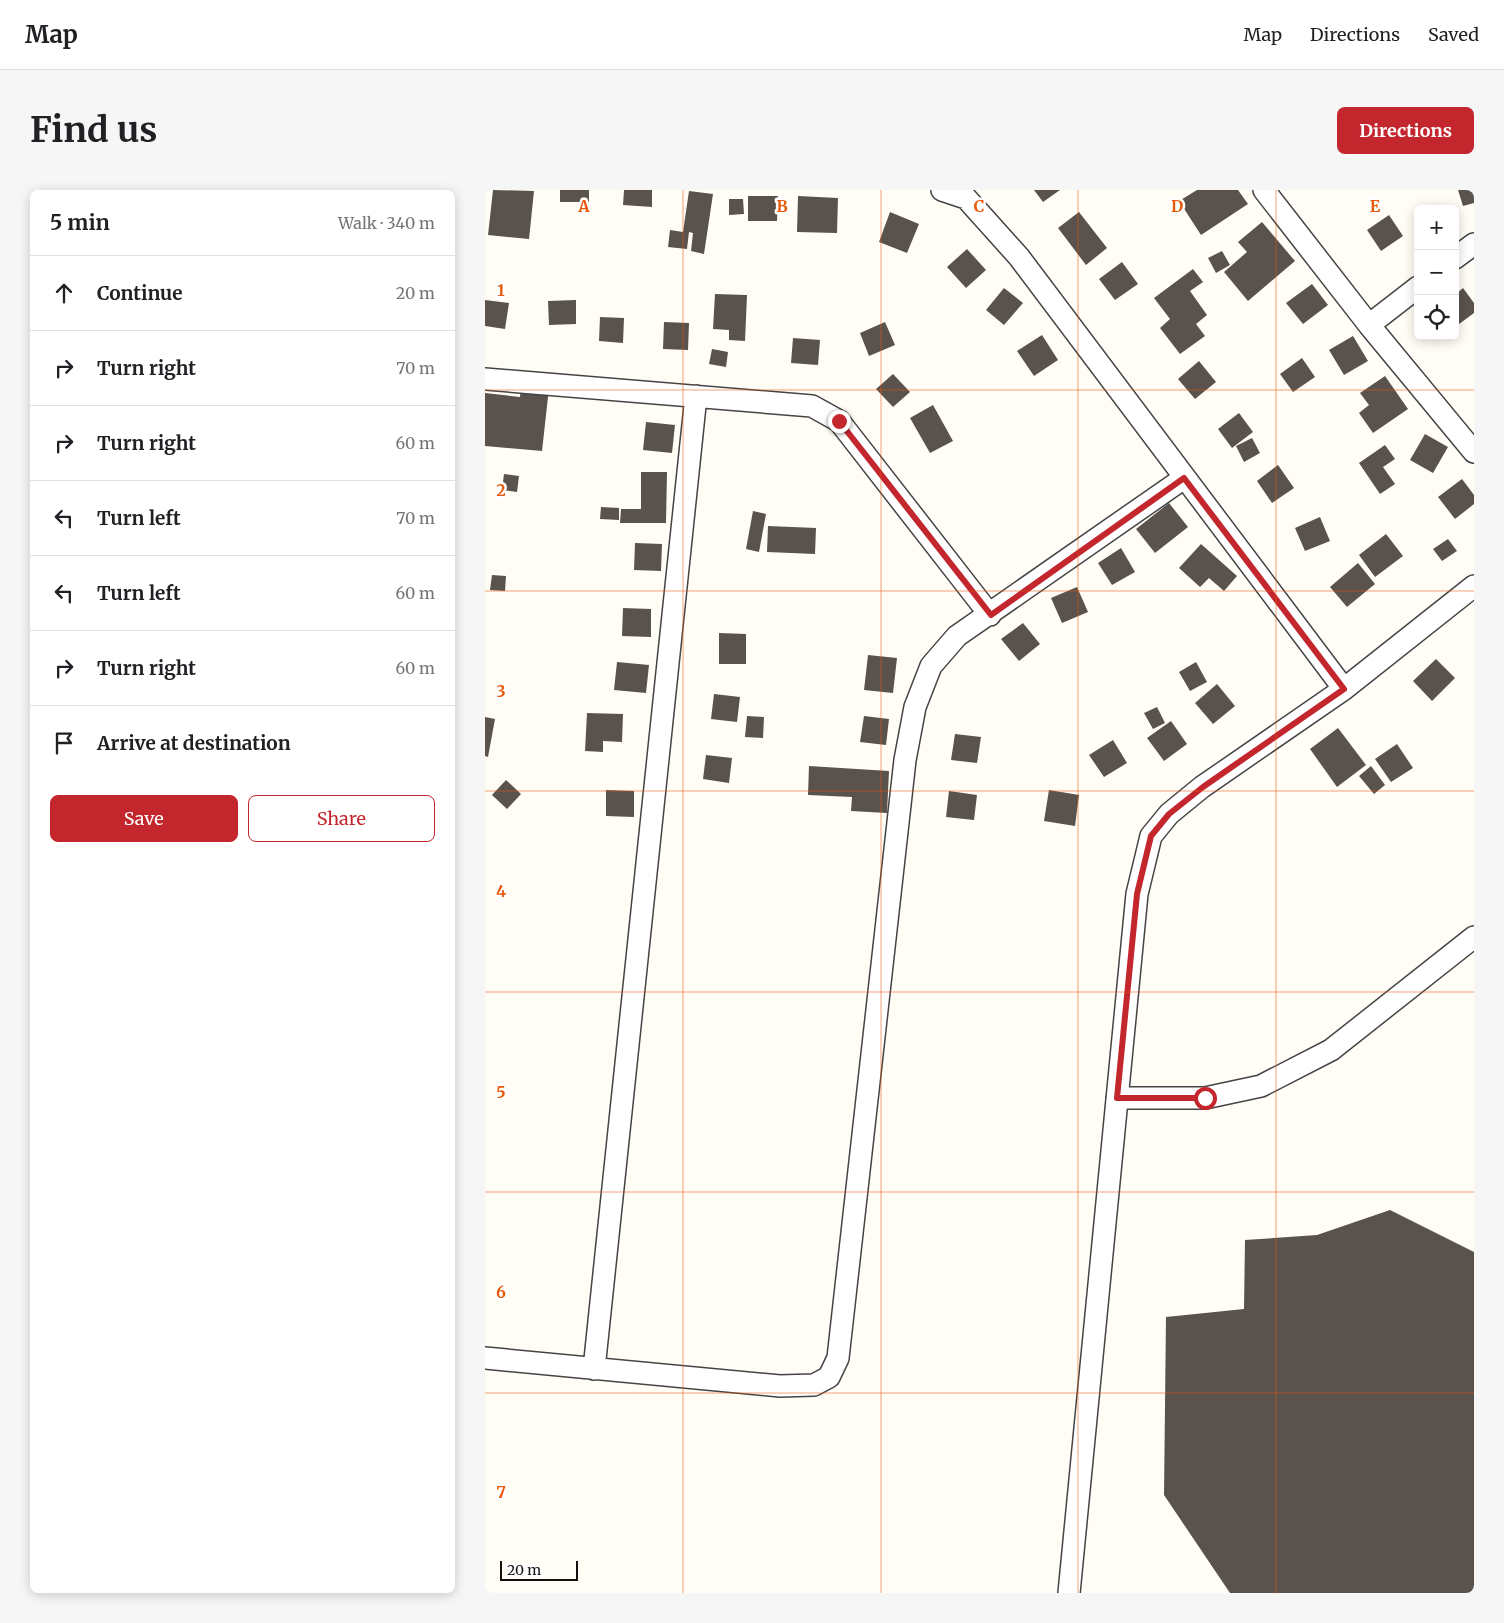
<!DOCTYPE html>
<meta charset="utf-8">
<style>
body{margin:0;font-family:Merriweather,serif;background:#f6f6f6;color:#202124}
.controls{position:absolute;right:15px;top:15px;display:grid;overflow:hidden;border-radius:8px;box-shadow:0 2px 12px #0003}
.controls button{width:45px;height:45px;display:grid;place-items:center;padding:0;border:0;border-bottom:1px solid #e0e0e0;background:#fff;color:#202124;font:25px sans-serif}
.scale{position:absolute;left:15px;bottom:12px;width:78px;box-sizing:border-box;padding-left:5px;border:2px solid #111;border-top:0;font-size:14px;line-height:18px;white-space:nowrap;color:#111;-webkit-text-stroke:4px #fff;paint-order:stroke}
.stop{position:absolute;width:15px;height:15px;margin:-11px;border:4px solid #c4262e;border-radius:50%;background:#fff}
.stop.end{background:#c4262e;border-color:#fff;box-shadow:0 1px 5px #0008}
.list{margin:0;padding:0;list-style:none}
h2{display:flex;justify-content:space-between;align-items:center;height:65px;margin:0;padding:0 20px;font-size:21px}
h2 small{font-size:16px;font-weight:400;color:#757577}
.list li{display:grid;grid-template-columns:32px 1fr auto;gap:15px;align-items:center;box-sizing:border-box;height:75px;padding:0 20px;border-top:1px solid #e0e0e0}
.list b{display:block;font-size:19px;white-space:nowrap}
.list em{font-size:16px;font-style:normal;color:#757577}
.actions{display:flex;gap:10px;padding:15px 20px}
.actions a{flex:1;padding:11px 0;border:1px solid #c4262e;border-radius:8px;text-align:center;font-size:18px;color:#c4262e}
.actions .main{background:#c4262e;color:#fff}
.icon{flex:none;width:28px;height:28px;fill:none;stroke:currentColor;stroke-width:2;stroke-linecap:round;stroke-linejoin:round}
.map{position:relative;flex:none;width:989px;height:1403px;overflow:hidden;border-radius:8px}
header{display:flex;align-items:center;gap:30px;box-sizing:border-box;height:70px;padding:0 25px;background:#fff;border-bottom:1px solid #e0e0e0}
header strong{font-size:24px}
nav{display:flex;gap:28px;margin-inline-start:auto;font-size:18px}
.intro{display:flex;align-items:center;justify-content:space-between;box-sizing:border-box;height:120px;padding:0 30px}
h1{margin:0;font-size:35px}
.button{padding:12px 22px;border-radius:8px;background:#c4262e;color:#fff;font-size:18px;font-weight:700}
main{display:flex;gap:30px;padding:0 30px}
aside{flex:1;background:#fff;border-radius:8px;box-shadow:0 2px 12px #0003}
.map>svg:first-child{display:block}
</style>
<header>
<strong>Map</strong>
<nav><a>Map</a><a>Directions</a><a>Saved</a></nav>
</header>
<div class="intro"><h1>Find us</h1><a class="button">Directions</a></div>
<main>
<aside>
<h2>5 min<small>Walk · 340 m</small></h2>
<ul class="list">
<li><svg class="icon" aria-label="ahead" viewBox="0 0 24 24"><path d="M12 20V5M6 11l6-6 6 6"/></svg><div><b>Continue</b></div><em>20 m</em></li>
<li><svg class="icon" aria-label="right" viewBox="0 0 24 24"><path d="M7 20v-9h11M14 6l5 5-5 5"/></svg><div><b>Turn right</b></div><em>70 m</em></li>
<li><svg class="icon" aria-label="right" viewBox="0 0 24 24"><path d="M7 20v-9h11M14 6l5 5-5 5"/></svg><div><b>Turn right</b></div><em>60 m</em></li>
<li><svg class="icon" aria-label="left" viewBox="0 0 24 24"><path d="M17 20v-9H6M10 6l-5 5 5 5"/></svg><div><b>Turn left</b></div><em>70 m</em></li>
<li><svg class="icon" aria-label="left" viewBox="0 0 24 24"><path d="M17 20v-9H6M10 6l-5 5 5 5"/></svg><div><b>Turn left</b></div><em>60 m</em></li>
<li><svg class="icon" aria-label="right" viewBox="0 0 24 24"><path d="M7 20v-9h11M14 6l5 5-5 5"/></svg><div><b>Turn right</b></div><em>60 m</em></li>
<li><svg class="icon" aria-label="arrive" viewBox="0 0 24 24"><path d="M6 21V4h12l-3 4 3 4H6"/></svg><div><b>Arrive at destination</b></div></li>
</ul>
<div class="actions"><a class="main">Save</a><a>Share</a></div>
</aside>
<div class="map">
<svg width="989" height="1403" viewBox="0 0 989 1403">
<rect width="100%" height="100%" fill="#fffdf5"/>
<path fill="#5a524d" d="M8 0 49 1 44 49 3 45Z
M75 0H104V12H75Z
M139 0H167V17L138 15Z
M549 0H575L558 12Z
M712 0H753L763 14 716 45 694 11Z
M973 0H989V13L978 16Z
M204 1 228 4 219 64 206 61 208 43 204 42 202 59 183 57 185 40 198 42Z
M263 6H293L292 31H263Z
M313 6 353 8 352 43 312 42Z
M244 9H258L259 24 244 25Z
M405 22 434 34 422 63 394 52Z
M594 22 622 58 601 75 573 38Z
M904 25 918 46 896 61 882 40Z
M777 32 810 71 763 111 739 82 762 62 753 52Z
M482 59 501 80 481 98 462 77Z
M737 61 745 75 731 83 723 68Z
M637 72 653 94 630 110 614 89Z
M708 79 718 92 705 101 722 125 711 134 720 146 695 164 675 138 685 129 669 108Z
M827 94 843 115 818 134 801 113Z
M519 98 538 113 519 135 501 120Z
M978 98 989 113V123L970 137V105Z
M230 104 262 105 260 151 244 150V140L228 139Z
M0 110 24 113 20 139 0 136Z
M91 110V134L64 135 63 111Z
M115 127 139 128 138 153 114 151Z
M179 132 204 133 203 160 178 159Z
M400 132 410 155 384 166 375 143Z
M557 145 573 170 549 186 532 161Z
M868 146 883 171 859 185 844 160Z
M308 148 335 150 333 175 306 173Z
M227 159 243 162 241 177 224 174Z
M817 168 830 187 808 202 795 184Z
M714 171 731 192 710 209 693 189Z
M408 184 425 202 408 217 391 199Z
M900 186 923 219 888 243 874 223 884 215 875 203Z
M36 195 64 198 57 261 0 256V203L35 207Z
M448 215 468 251 445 263 425 228Z
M754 223 768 242 747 258 733 239Z
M161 232 190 235 187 263 158 260Z
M940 244 963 257 948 283 925 270Z
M767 248 775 263 759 272 751 256Z
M900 255 910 269 898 277 910 294 895 304 874 273Z
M793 275 809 298 787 313 772 291Z
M156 282H182L181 333H135L136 319H156Z
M19 284 34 286 32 302 17 300Z
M977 289 989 305V314L970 329 953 307Z
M684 313 703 337 670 363 651 339Z
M116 317 134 318V330L115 329Z
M268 321 281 324 274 362 261 359Z
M835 327 845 351 820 361 810 338Z
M283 336 331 338 330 364 282 362Z
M901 344 918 366 890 387 874 365Z
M963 349 972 361 957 371 948 359Z
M150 353 177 354 176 381 149 380Z
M716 354 752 386 739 401 724 388 715 397 694 378Z
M636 358 650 382 627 395 613 373Z
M873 373 890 394 862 417 845 397Z
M7 385 21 386 20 401 5 400Z
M592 397 603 422 577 433 566 408Z
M138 418 166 419V447L137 446Z
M538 433 555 454 534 471 516 449Z
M234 443 261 444V474H234Z
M383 465 412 468 408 503 379 500Z
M951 469 970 488 947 511 928 491Z
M132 472 164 475 161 503 129 500Z
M711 472 722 492 705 501 694 482Z
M732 494 750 516 728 534 710 513Z
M229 504 255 507 252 532 226 529Z
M672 517 680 533 668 539 659 523Z
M102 523 138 524 137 552 118 551V562L100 561Z
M262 526 279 527 278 548 260 547Z
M379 526 404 529 401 555 375 552Z
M0 527 10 529 3 567 0 566Z
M686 531 702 554 679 571 662 548Z
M853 538 881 575 852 597 825 559Z
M470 544 496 547 492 573 466 570Z
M628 550 642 573 619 587 604 565Z
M912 554 928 578 906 592 890 569Z
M221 565 247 568 244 593 218 589Z
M324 576 404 581 402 623 366 621 367 607 323 605Z
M886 576 900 595 889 604 874 586Z
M21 590 36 604 22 619 7 605Z
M121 600 149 601V627L121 626Z
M564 600 594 605 590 636 559 631Z
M464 601 492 605 489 630 461 627Z
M905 1020 989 1062V1403H745L679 1305 681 1127 759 1119 760 1050 832 1045Z"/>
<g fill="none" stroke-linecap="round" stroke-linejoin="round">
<g stroke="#444" stroke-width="24">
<path id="street" d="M457 0 481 8 534 67 859 499
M779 0 884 135 989 262
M970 68 989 54
M884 135 933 97
M0 189 327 216 354 231 505 425
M632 908H720L776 896 846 860 989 747
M0 1168 295 1196 329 1195 344 1187 353 1168 420 570 430 517 446 476 472 446 699 288
M109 1179 211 206
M584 1403 652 704 666 646 684 624 717 597 859 499 989 396"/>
</g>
<use href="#street" stroke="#fff" stroke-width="21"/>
</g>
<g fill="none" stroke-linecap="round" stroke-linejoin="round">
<path stroke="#c4262e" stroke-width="6" d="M354 231 506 425 699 288 859 499 718 597 684 624 666 646 652 704 632 908H720"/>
</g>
<path fill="none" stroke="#e8590c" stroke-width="1" stroke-opacity="0.55" d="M198 0V1403M396 0V1403M593 0V1403M791 0V1403M0 200H989M0 401H989M0 601H989M0 802H989M0 1002H989M0 1203H989"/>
<g font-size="16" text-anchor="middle" font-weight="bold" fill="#e8590c" stroke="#fff" stroke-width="5" stroke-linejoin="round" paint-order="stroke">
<text x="99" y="22">A</text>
<text x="297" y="22">B</text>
<text x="494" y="22">C</text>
<text x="692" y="22">D</text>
<text x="890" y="22">E</text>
<text x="16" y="106">1</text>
<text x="16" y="306">2</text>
<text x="16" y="507">3</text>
<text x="16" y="707">4</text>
<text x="16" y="908">5</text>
<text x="16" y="1108">6</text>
<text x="16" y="1308">7</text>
</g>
</svg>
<div class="controls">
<button>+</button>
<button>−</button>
<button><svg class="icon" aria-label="locate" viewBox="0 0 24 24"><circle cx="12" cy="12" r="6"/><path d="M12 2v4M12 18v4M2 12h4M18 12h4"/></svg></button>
</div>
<div class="scale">20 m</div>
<div class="stop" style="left:720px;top:908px"></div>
<div class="stop end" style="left:354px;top:231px"></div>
</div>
</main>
